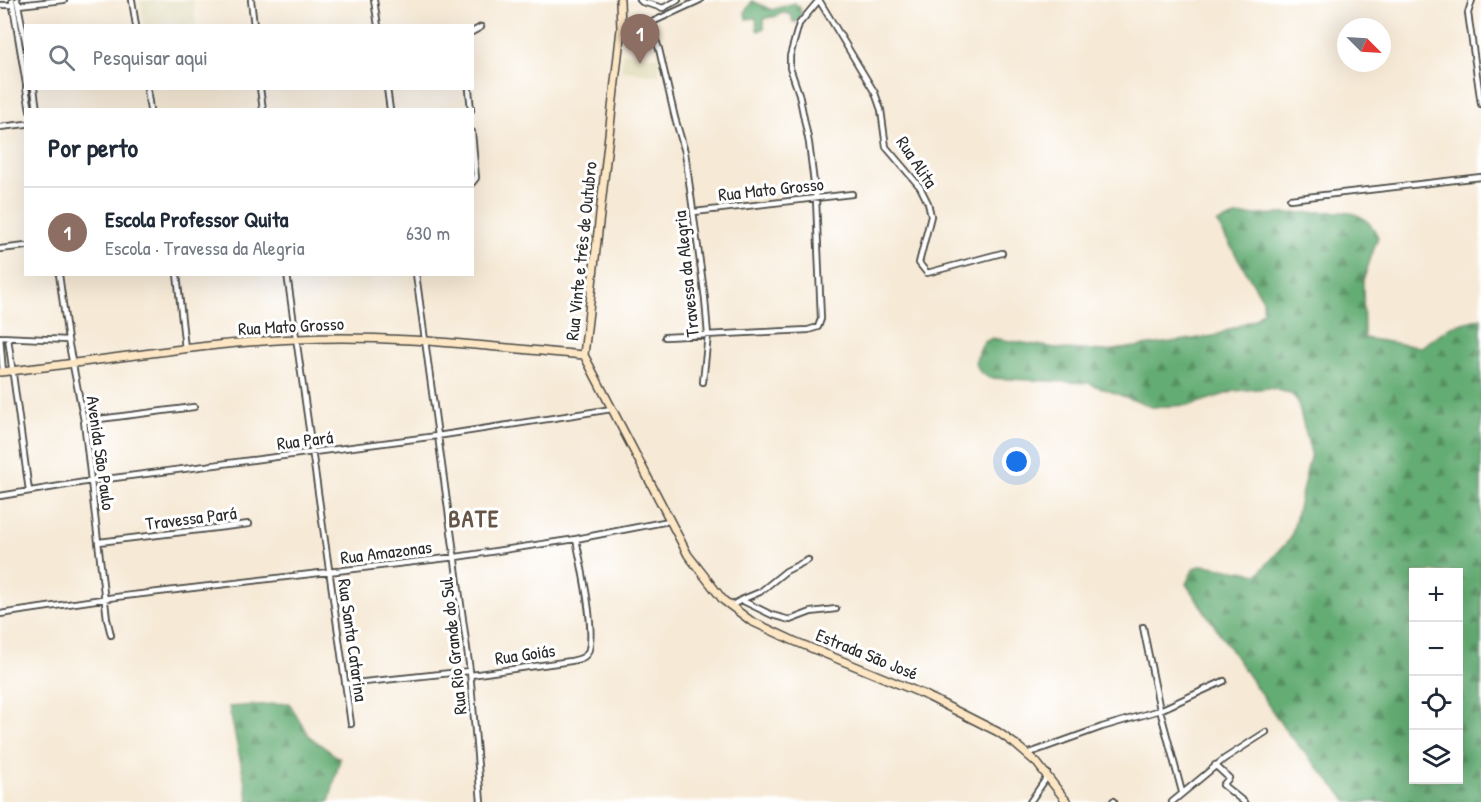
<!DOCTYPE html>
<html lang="pt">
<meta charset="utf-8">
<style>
body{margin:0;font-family:"Patrick Hand",sans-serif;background:#f6f6f7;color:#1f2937}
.controls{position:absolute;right:18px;bottom:18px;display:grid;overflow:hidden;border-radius:0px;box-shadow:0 6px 24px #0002}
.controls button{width:54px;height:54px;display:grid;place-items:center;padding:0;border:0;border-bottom:2px solid #e0e1e3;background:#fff;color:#1f2937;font:30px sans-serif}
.compass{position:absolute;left:1337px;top:18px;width:54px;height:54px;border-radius:50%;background:#fff;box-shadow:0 6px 24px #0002;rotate:114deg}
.you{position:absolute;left:1017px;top:462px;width:21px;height:21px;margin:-15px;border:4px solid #fff;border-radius:50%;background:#1a73e8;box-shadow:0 0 0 9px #1a73e833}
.badge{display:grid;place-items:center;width:39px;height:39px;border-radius:50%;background:#111827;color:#fff;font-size:20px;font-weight:700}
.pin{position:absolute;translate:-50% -50px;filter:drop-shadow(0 2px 3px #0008)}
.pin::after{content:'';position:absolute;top:32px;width:21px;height:18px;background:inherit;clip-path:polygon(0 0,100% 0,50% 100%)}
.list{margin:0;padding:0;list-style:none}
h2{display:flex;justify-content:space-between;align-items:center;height:78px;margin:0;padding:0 24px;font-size:26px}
h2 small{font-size:20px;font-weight:400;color:#747a83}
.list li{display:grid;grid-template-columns:39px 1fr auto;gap:18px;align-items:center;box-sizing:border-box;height:90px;padding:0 24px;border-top:2px solid #e0e1e3}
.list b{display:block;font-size:22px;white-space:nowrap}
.list p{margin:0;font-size:20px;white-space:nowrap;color:#747a83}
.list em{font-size:20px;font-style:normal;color:#747a83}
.icon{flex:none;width:33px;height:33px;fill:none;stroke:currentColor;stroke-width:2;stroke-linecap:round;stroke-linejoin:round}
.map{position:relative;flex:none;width:1481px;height:802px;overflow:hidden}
.search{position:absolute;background:#fff;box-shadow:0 6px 24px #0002;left:24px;top:24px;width:450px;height:66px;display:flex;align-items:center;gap:15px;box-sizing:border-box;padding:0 21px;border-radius:0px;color:#747a83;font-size:22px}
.panel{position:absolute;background:#fff;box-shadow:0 6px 24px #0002;left:24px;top:108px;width:450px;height:168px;border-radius:0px}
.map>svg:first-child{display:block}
</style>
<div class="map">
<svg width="1481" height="802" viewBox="0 0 1481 802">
<defs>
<pattern id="forest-firs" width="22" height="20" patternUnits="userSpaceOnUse" patternTransform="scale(1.5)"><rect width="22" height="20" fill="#63ac73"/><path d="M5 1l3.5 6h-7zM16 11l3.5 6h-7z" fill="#528c5f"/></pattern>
</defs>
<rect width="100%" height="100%" fill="#fff"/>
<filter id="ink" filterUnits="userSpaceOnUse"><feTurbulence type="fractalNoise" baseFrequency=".0167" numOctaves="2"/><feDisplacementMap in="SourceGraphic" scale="12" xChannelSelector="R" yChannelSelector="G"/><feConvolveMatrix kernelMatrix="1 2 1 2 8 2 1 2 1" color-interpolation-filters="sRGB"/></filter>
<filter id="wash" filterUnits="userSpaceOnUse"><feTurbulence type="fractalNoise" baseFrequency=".008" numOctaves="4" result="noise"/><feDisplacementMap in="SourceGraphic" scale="24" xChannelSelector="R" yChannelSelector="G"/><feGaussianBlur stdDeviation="1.35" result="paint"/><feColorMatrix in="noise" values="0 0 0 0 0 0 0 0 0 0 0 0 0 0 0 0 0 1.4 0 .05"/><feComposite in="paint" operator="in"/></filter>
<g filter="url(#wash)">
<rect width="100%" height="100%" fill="#f6e9d5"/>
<path fill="#e1dcba" d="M140 0H193L196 25H144Z
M623 52 659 57V75L621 71Z"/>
<path fill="url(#forest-firs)" stroke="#476c4f" stroke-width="1.5" fill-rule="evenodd" d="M752 1 772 10 794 3 800 7 801 15 796 22H793L791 14 782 13 777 16 766 18 764 20V28L759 31 757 30 756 18 746 19 745 12Z
M1318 212C1345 212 1365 208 1378 237L1363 281 1364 338 1421 347 1452 326 1481 318V802H1348L1286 731 1186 584 1194 568 1204 565 1258 574 1291 538 1311 453 1297 400 1290 393 1269 388 1235 391 1191 405 1152 407 1088 383 989 378 980 372 975 362 983 343 992 338 1062 349 1106 351 1214 336 1255 319 1263 311V300L1217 223 1235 216ZM1414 572H1458V780H1414Z
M289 703 309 736 340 759 329 802H249L229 707Z"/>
</g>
<g filter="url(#ink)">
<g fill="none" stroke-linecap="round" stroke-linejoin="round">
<g stroke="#494844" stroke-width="8">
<path id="street" d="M12 0 26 84
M17 0 26 45
M132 0 136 26
M251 0 254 26
M374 0 378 26
M640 0 642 2 663 8 678 0
M819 0 875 93 881 110 886 147 920 187 928 203 931 216 919 263 927 273 1002 253
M1472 0 1468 13 1481 104
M0 5H13
M18 5 64 0
M650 23 659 49 675 118 685 152 705 299 708 335 703 382
M621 29 650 23 700 0
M472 32 481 27
M26 88 30 110
M34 88 37 110
M147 88 150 110
M260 88 263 110
M387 88 390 110
M469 90 471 110
M0 127 26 124
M472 132 476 178 472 183
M1290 199 1481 177
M694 212 852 194
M0 249 26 246
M59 274 68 340 84 421 107 619 111 635
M177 274 185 349
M287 274 351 724
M416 274 470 671 481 802
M0 337 68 340
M0 337 3 372
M665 337 808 330 818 327 821 319 816 199 809 143 799 94 790 68V56L799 24 819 0
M8 338 29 491
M84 421 194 407
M0 496 91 481 437 436 612 409
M99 542 249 524
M741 600 760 592 786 571 808 560
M731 606 741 600 772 615 790 620 811 612 836 609
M0 614 116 597 456 557 576 539 669 521
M1143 627 1160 710 1182 792
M471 675 571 661C577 660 583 659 587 654 598 637 580 560 576 539
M345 684 470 671
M1027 754 1102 727 1160 710 1224 681
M1215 765 1229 778 1223 785 1244 802
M1113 801 1114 802
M1030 802 1045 780 1047 773
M1172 802 1224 759 1266 732"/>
</g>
<g stroke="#494844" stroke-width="10">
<path id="secondary" d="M620 0 621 29 584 355 688 555 723 600 751 621 794 641 923 694 998 732 1015 744 1037 763 1067 802
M0 372C99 362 198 343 298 339 394 334 489 347 584 355"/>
</g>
<use href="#street" stroke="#fff" stroke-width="4.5"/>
<use href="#secondary" stroke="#fce6c4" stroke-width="7"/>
</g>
</g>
<g text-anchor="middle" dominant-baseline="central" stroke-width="6" stroke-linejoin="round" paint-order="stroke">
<g font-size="18" fill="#2b2b2b" stroke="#fff">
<text transform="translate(917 162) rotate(56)">Rua Alita</text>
<text transform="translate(771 189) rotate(-6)">Rua Mato Grosso</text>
<text transform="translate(581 251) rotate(-84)">Rua Vinte e três de Outubro</text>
<text transform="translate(686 274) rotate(-96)">Travessa da Alegria</text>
<text transform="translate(291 326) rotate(-3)">Rua Mato Grosso</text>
<text transform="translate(305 440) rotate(-7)">Rua Pará</text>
<text transform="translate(101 453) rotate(82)">Avenida São Paulo</text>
<text transform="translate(191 518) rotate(-7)">Travessa Pará</text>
<text transform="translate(386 552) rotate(-7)">Rua Amazonas</text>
<text transform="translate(353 640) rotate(82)">Rua Santa Catarina</text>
<text transform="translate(453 646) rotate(-96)">Rua Rio Grande do Sul</text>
<text transform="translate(525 654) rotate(-8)">Rua Goiás</text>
<text transform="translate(867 654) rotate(22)">Estrada São José</text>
</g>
<g font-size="24" font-weight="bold" letter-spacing="1.5" fill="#675648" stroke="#fff">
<text x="474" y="518">BATE</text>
</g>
</g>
</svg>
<div class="controls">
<button>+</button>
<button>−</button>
<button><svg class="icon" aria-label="locate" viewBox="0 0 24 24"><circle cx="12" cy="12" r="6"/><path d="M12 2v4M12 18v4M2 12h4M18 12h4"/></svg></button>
<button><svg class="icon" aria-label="layers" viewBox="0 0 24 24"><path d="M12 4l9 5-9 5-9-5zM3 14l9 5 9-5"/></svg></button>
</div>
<svg class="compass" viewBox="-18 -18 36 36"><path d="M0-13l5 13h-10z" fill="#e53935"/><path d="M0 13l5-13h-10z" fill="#747a83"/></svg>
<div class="you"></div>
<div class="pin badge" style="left:640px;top:64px;background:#8d6e63">1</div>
<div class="search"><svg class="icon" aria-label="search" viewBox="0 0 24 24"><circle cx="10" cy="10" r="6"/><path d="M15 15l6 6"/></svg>Pesquisar aqui</div>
<section class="panel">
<h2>Por perto<small></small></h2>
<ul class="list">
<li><span class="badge" style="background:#8d6e63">1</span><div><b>Escola Professor Quita</b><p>Escola · Travessa da Alegria</p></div><em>630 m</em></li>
</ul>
</section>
</div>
